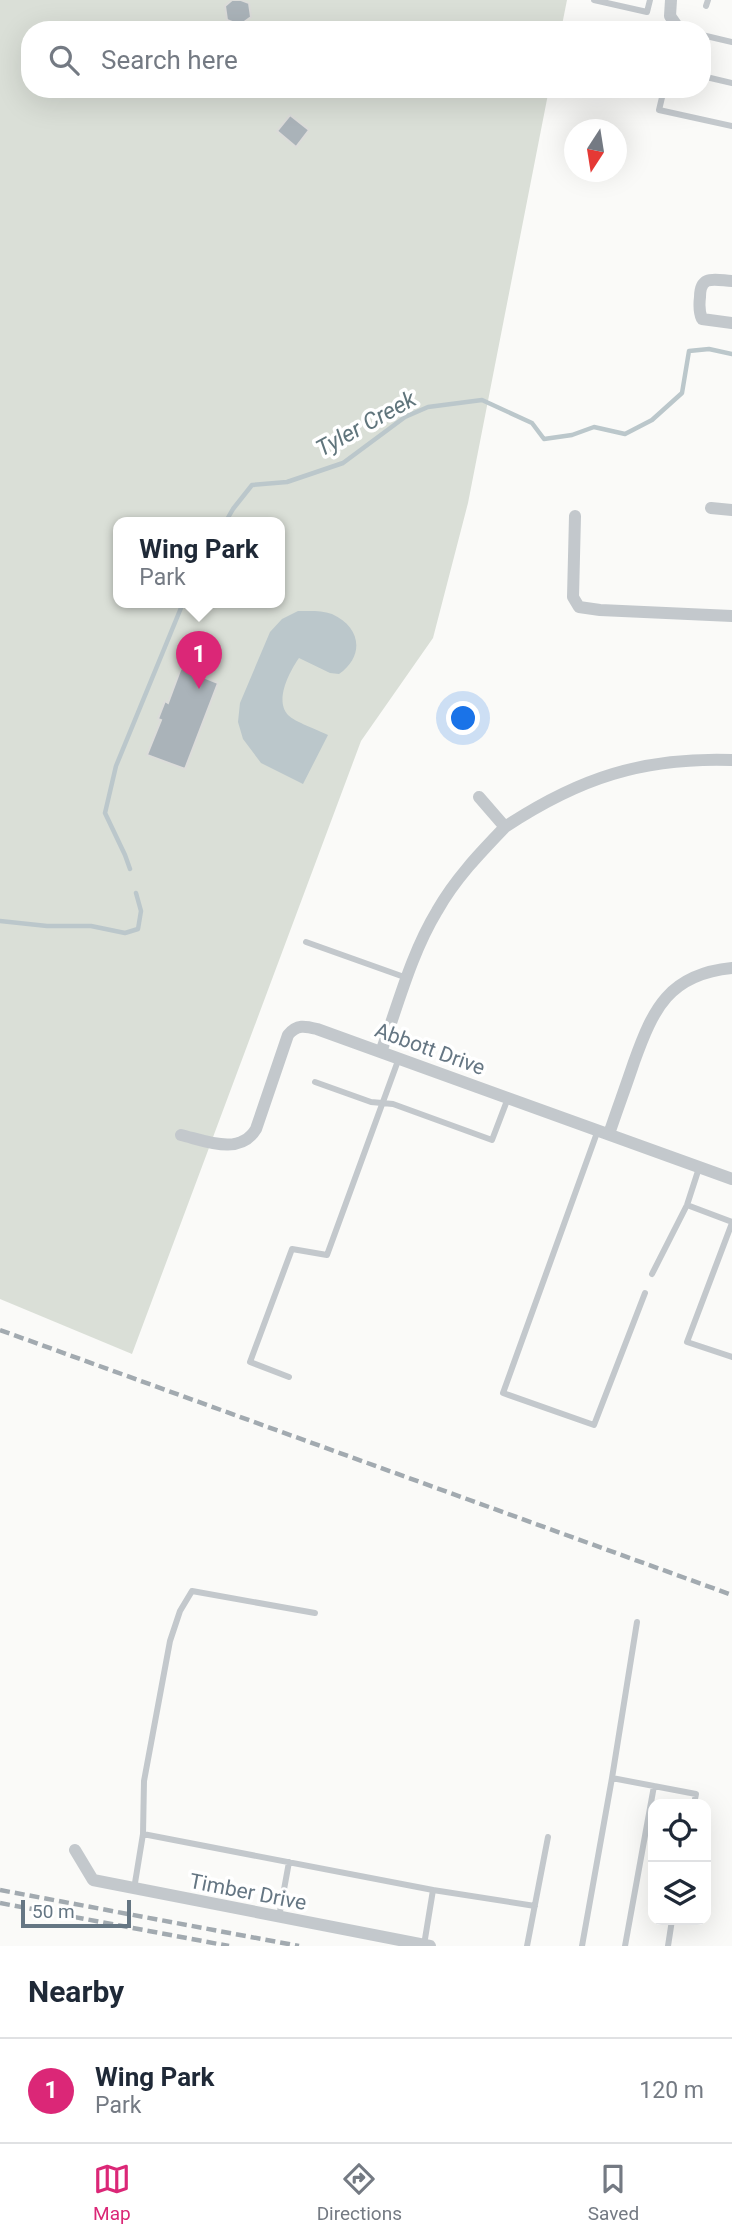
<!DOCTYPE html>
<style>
body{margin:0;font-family:Roboto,sans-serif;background:#f6f6f7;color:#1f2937}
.controls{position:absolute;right:21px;bottom:21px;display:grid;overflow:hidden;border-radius:14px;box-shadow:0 7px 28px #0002}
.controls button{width:63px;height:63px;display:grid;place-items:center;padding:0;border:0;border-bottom:2px solid #e0e1e3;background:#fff;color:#1f2937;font:35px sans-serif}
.compass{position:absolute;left:564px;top:119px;width:63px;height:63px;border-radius:50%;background:#fff;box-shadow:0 7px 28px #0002;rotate:192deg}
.scale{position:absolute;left:21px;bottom:18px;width:110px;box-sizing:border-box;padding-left:7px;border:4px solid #657683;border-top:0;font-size:19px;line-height:24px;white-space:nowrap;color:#657683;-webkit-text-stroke:5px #fff;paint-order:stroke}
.you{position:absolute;left:464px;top:719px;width:24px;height:24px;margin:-18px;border:5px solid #fff;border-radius:50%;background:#1a73e8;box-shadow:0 0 0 10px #1a73e833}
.badge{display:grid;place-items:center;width:46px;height:46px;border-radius:50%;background:#db2777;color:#fff;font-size:23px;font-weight:700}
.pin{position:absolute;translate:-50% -58px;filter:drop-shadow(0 2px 4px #0008)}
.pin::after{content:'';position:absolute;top:37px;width:24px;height:21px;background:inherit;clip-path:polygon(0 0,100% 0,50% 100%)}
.popup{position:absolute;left:113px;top:517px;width:172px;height:91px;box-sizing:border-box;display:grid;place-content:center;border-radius:14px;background:#fff;filter:drop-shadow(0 2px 5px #0005);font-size:23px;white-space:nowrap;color:#747a83}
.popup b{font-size:26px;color:#1f2937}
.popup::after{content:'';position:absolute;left:50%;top:100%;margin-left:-14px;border:14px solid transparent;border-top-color:#fff}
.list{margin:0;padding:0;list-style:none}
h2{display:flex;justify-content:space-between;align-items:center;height:91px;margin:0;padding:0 28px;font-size:30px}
h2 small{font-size:23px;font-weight:400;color:#747a83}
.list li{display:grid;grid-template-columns:46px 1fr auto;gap:21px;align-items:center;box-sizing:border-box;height:105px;padding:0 28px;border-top:2px solid #e0e1e3}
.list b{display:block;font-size:26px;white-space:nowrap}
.list p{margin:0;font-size:23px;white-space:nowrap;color:#747a83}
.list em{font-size:23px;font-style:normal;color:#747a83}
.icon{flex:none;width:38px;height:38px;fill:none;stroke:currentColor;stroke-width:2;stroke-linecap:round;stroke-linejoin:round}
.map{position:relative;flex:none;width:732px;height:1946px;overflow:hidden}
.search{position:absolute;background:#fff;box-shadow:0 7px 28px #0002;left:21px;right:21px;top:21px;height:77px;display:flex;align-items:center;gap:18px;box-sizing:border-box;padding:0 24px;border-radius:28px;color:#747a83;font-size:26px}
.sheet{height:196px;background:#fff}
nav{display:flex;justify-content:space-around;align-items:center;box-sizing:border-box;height:98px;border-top:2px solid #e0e1e3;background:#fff;font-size:19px;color:#747a83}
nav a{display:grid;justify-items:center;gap:4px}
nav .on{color:#db2777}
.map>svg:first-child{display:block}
</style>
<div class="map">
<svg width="732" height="1946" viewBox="0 0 732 1946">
<rect width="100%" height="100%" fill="#fafaf8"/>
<path fill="#dadfd7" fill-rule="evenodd" d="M0 0H567L561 30H30V89H549L468 503 433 638 361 741 132 1354 0 1299ZM118 523H280V603H118Z"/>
<path fill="#bbc7cb" d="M298 611C309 611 321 610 332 614 361 627 365 656 339 674L330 673 299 658C290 671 274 700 288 715 295 722 318 730 328 735L303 784 261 763 243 739 238 722 240 703 270 632 282 619Z"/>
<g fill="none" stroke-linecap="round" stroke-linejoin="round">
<path stroke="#bbc7cb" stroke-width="4.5" d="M225 523 233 509 252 485 287 482 343 463 405 417 428 407 482 400 532 423 544 439 572 435 594 427 625 434 652 420 682 393 689 351 709 349 732 354
M130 869 125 855 105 813 116 766 183 603
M0 921 47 926H91L125 933 138 929 141 911 136 893"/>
</g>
<path fill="#aab3b9" stroke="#dcdcda" stroke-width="2" d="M232 0H241L249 3 251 17 240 25 227 20 225 6Z
M290 115 309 130 296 147 277 131Z
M181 668 218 683 185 769 147 755 161 720 158 719 165 701 168 703Z"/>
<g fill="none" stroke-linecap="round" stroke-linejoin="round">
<path stroke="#c3c8cc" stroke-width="6" d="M594 0 647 12 650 0
M706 6 708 0
M702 35 732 42
M702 76 732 83
M664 89 659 110 732 126
M306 942 407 978
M315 1082 371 1102 393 1104 492 1140 508 1098
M598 1130 503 1393 594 1425 645 1293
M687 1205 732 1222
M732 1223 687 1342 732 1357
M652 1274 687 1205 699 1168
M289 1377 250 1362 292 1249 327 1255 399 1058
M612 1778 637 1622
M143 1834 144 1781 170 1641 180 1611 192 1591 315 1613
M134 1889 143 1834 433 1890
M279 1917 289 1862
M424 1945 433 1890 535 1906
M527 1946 548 1837
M582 1946 612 1778 696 1794 694 1804
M625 1946 654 1786
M668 1946 672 1920"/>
<path stroke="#c3c8cc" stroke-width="12" d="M671 0 670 16 679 29
M732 281C715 280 700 274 700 297 699 305 699 312 702 319L732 323
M711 508 732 510
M575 516 573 597 579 607 600 610 732 616
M479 797 505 827C579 778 643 757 732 760
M381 1052C398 1005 411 954 437 911 455 879 480 853 505 827
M609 1134C617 1110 626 1086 634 1062 653 1009 669 974 732 968
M181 1135C206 1141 240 1156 256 1129L288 1035C297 1024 305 1026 317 1029L732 1179
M75 1850 93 1880 430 1946"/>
<path stroke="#a2aab0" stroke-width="4.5" stroke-dasharray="10 5" stroke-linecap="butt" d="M0 1330 732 1595
M0 1890 299 1946
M0 1903 229 1946"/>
</g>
<g text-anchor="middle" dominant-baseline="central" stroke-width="7" stroke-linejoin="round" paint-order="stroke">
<g font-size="21" fill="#657683" stroke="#fff">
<text transform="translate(430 1049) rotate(20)">Abbott Drive</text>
<text transform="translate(248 1892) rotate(11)">Timber Drive</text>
</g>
<g font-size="23" font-style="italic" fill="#60757c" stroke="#fff">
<text transform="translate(366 424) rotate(-29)">Tyler Creek</text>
</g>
</g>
</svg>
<div class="controls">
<button><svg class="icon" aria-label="locate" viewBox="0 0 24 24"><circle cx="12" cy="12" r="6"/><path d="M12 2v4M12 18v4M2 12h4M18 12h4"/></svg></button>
<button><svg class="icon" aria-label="layers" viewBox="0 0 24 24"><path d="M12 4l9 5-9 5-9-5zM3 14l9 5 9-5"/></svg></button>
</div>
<svg class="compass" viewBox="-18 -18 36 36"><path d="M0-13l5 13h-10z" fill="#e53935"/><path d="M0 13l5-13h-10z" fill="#747a83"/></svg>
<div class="scale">50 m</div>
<div class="you"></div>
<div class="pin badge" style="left:199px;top:689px">1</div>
<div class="popup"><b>Wing Park</b>Park</div>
<div class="search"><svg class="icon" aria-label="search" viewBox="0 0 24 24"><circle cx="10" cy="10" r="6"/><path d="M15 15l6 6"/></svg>Search here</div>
</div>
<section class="sheet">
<h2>Nearby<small></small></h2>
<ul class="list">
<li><span class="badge">1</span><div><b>Wing Park</b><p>Park</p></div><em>120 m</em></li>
</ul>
</section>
<nav>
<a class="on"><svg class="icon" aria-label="map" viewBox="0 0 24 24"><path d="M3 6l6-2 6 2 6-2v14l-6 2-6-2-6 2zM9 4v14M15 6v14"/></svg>Map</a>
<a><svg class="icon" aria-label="directions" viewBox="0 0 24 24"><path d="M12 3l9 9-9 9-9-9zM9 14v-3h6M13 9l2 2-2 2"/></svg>Directions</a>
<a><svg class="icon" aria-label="saved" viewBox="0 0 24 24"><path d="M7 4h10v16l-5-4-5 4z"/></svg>Saved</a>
</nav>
